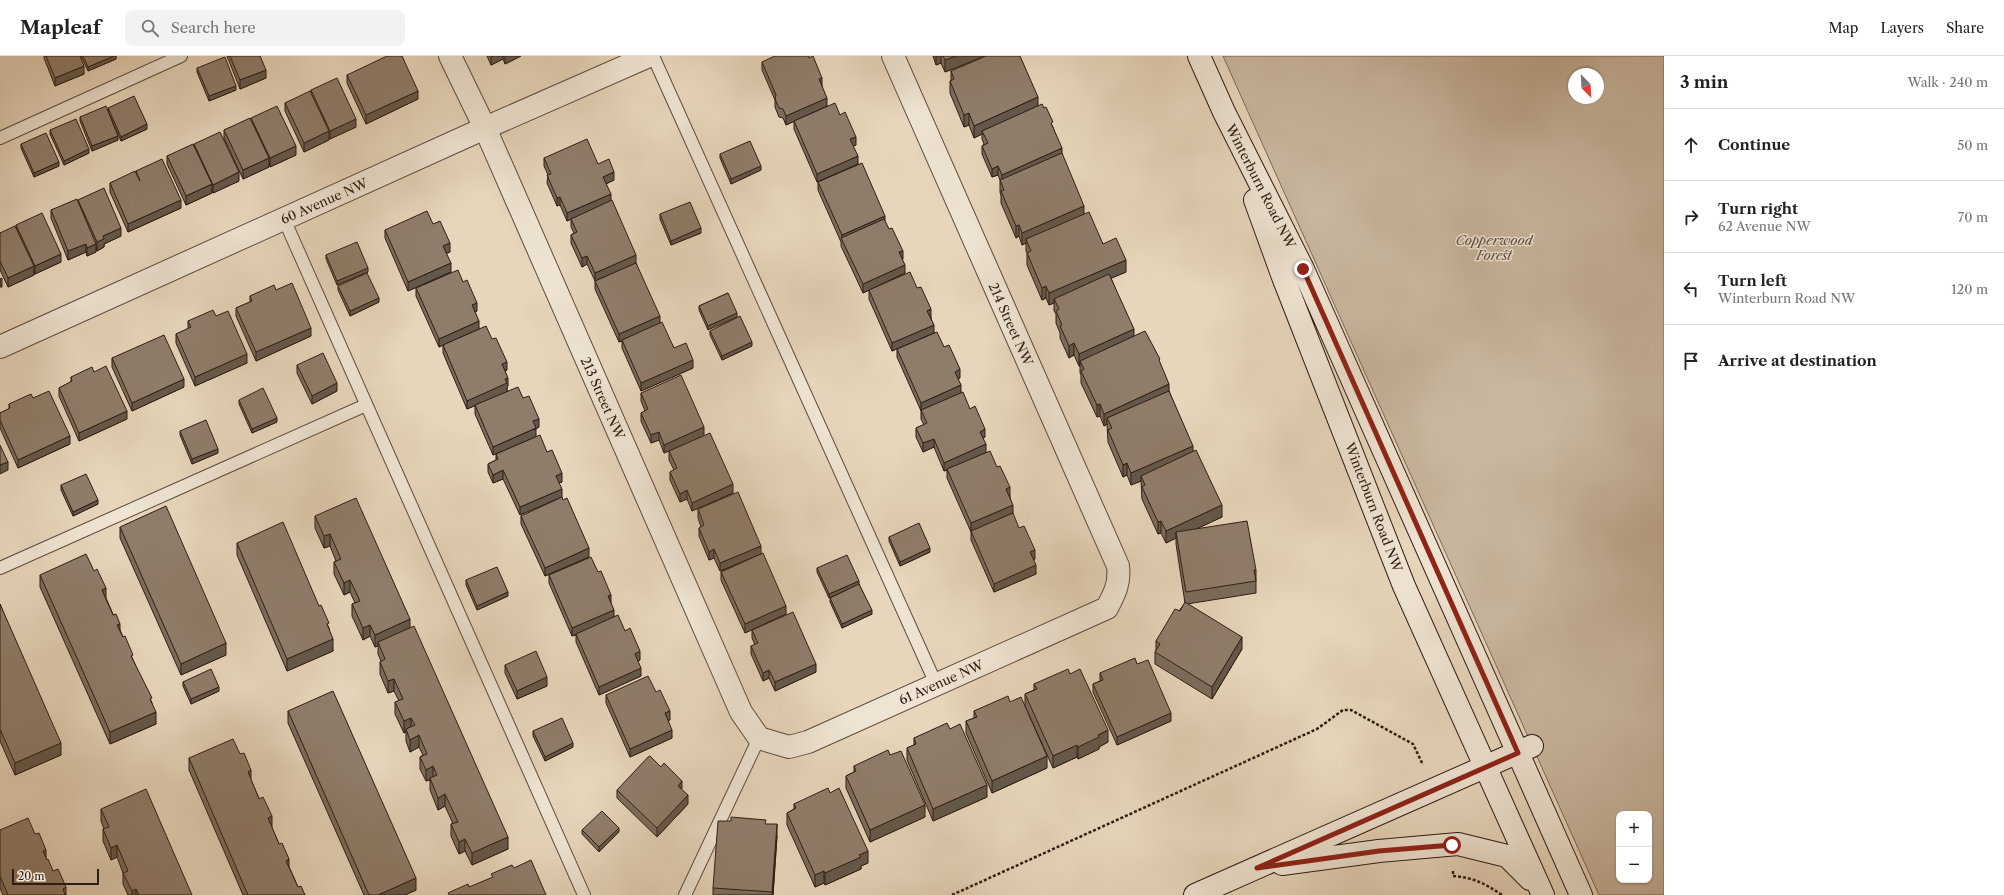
<!DOCTYPE html>
<meta charset="utf-8">
<style>
body{margin:0;font-family:"Libre Caslon Text",serif;background:#f2f2f2;color:#222}
.controls{position:absolute;right:12px;bottom:12px;display:grid;overflow:hidden;border-radius:8px;box-shadow:0 1px 3px #0004}
.controls button{width:36px;height:36px;display:grid;place-items:center;padding:0;border:0;border-bottom:1px solid #e0e0e0;background:#fff;color:#222;font:20px sans-serif}
.compass{position:absolute;left:1568px;top:12px;width:36px;height:36px;border-radius:50%;background:#fff;box-shadow:0 1px 3px #0004;rotate:156deg}
.scale{position:absolute;left:12px;bottom:10px;width:87px;box-sizing:border-box;padding-left:4px;border:2px solid #2f1c14;border-top:0;font-size:11px;line-height:14px;white-space:nowrap;color:#2f1c14;-webkit-text-stroke:3px #efe4d3;paint-order:stroke}
.stop{position:absolute;width:12px;height:12px;margin:-9px;border:3px solid #8f2418;border-radius:50%;background:#fff}
.stop.end{background:#8f2418;border-color:#fff;box-shadow:0 1px 4px #0008}
.list{margin:0;padding:0;list-style:none}
h2{display:flex;justify-content:space-between;align-items:center;height:52px;margin:0;padding:0 16px;font-size:17px}
h2 small{font-size:13px;font-weight:400;color:#767676}
.list li{display:grid;grid-template-columns:26px 1fr auto;gap:12px;align-items:center;box-sizing:border-box;height:72px;padding:0 16px;border-top:1px solid #e0e0e0}
.list b{display:block;font-size:15px;white-space:nowrap}
.list p{margin:0;font-size:13px;white-space:nowrap;color:#767676}
.list em{font-size:13px;font-style:normal;color:#767676}
.icon{flex:none;width:22px;height:22px;fill:none;stroke:currentColor;stroke-width:2;stroke-linecap:round;stroke-linejoin:round}
.map{position:relative;flex:none;width:1664px;height:839px;overflow:hidden}
header{display:flex;align-items:center;gap:24px;box-sizing:border-box;height:56px;padding:0 20px;background:#fff;border-bottom:1px solid #e0e0e0}
header strong{font-size:19px}
nav{display:flex;gap:22px;margin-inline-start:auto;font-size:14px}
.search{width:280px;height:36px;background:#f2f2f2;display:flex;align-items:center;gap:10px;box-sizing:border-box;padding:0 14px;border-radius:8px;color:#767676;font-size:15px}
main{display:flex}
aside{flex:1;background:#fff}
.map>svg:first-child{display:block}
</style>
<header>
<strong>Mapleaf</strong>
<div class="search"><svg class="icon" aria-label="search" viewBox="0 0 24 24"><circle cx="10" cy="10" r="6"/><path d="M15 15l6 6"/></svg>Search here</div>
<nav><a>Map</a><a>Layers</a><a>Share</a></nav>
</header>
<main>
<div class="map">
<svg width="1664" height="839" viewBox="0 0 1664 839">
<rect width="100%" height="100%" fill="#e7d6bc"/>
<filter id="stains"><feTurbulence type="fractalNoise" baseFrequency=".005" numOctaves="4"/><feColorMatrix values="0 0 0 0 .2 0 0 0 0 .09 0 0 0 0 .02 0 0 0 .5 -.17"/></filter>
<radialGradient id="worn" r=".72"><stop offset=".6" stop-color="#630" stop-opacity="0"/><stop offset="1" stop-color="#630" stop-opacity=".3"/></radialGradient>
<path fill="#c8b69f" stroke="#7c695a" fill-rule="evenodd" d="M1223 0H1664V839H1599ZM1574 18H1598V42H1574ZM1619 758H1649V824H1619Z"/>
<g fill="none" stroke-linecap="round" stroke-linejoin="round">
<g stroke="#5d4a3e" stroke-width="14">
<path id="service" d="M653 0 936 628
M0 82 181 0
M284 163 584 839
M0 512 366 349
M685 839 759 682"/>
</g>
<g stroke="#5d4a3e" stroke-width="24">
<path id="minor" d="M450 0 485 72 741 656 759 682 789 691 808 686 1107 552C1115 537 1120 527 1118 510L893 0
M0 291 485 72 649 0"/>
</g>
<g stroke="#2f1c14" stroke-width="24">
<path id="secondary" d="M1199 0 1224 56 1303 213 1581 839
M1255 144 1283 221 1404 530 1543 839
M1282 808 1379 795 1458 788 1507 800 1530 823
M1195 839 1532 690"/>
</g>
<path stroke="#2f1c14" stroke-width="2.5" stroke-dasharray="3 2" stroke-linecap="butt" d="M1453 815V820C1472 821 1486 828 1502 839
M952 839 1317 673 1343 654H1351L1413 688 1423 709"/>
<use href="#service" stroke="#efe4d3" stroke-width="12"/>
<use href="#minor" stroke="#efe4d3" stroke-width="22"/>
<use href="#secondary" stroke="#efe4d3" stroke-width="22"/>
</g>
<path fill="#7b6c5c" stroke="#2f1c14" d="M44 0H80L84 18 55 30 44 2Z
M81 0H116V3L88 15Z
M227 0H260L266 22 240 33Z
M487 0H521L505 8 503 3 491 9Z
M933 0H985L945 16 941 7 936 9Z
M809 2 822 30 827 50 786 69 783 62 779 61 775 51V44L762 14V6Z
M197 12 236 34 209 45 197 16Z
M951 15 1038 49 1053 71 1062 99 1084 158 1103 188 1126 216 1111 222 1134 280 1160 308 1169 335 1193 395 1222 461 1196 473 1256 514V537L1187 548 1242 593 1212 643 1155 608V596L1156 594V585L1185 547 1176 488V482L1166 487 1161 477 1158 478 1142 443 1141 425 1131 429 1127 419 1123 421 1108 386 1107 368 1104 370 1100 360 1097 361 1081 327V319L1080 317V310H1079L1074 299 1069 302 1060 282V277L1056 267V258L1054 255V247L1049 249 1046 242 1042 244 1027 209V197L1026 195V187L1022 189 1019 180 1016 182 1001 147V140L1000 136V124L998 119 992 121 982 98V90L984 88 982 83V78L974 82 969 69 964 71 950 37V25L951 24Z
M347 19 418 43 366 68 347 27Z
M311 34 356 71 330 83 329 81V84L304 96 285 55V47L311 37Z
M108 52 147 73 121 85 110 60 118 84 92 95 80 65V61L108 56Z
M840 59 856 89 853 90 858 108 817 126 794 73V65Z
M251 62 296 99 270 111 269 107V111L243 123 224 82V74L251 64Z
M50 74 89 97 64 109 50 78Z
M21 88 59 110 34 121 21 92Z
M194 88 239 125 213 137 212 135V137L186 149 167 108V100L194 91Z
M720 98 761 114 731 128 720 102Z
M544 102 598 108 614 124 606 128 611 145 636 207 660 267 674 292 693 312 641 335 622 292V285L619 286 595 233V225L587 208 582 211 571 187V179L574 177 571 171V163L567 165 560 149 557 150 547 127 548 119 544 110Z
M136 115 181 152 128 176 110 136V127L136 117Z
M818 126 885 166 903 203H902L905 217 863 237 841 190V186L818 134Z
M78 144 121 180 104 188V191L97 195 96 192V196L87 200 86 196 68 204 51 162V154L78 146Z
M660 158 701 177 671 189 660 163Z
M433 168 450 196 446 197 451 216 408 235 385 182V174Z
M16 169 61 206 35 218 34 215V219L8 231 0 214V177L16 173Z
M326 199 368 216 337 229 326 203Z
M338 230 379 246 350 260 338 234Z
M416 232 477 255 475 256 479 273 507 314 505 315 508 330 507 331V336L523 342 539 371 493 399 475 358V349L502 338 467 353 443 297V289L439 291 416 240Z
M276 234 311 280 256 305 236 260V252L250 246V240Z
M869 234 931 261 934 277 892 295 869 243Z
M728 237 708 274 699 254V250Z
M216 260 247 307 195 330 176 287V278L188 273V265Z
M710 275 752 290 722 304 710 279Z
M897 293 960 322H958L961 337 985 381 983 382 986 397 1010 440 1013 457 1002 462 1019 472 1035 503H1033L1036 518 994 536 971 484V476L947 422V414L944 415 934 391 923 396 916 381V372L924 369 921 363V355L897 301Z
M112 302 184 331 132 355 112 311Z
M297 309 337 335 312 348 297 317Z
M94 316 127 363 79 385 59 340V332L71 326V321Z
M641 337 704 379 733 437 692 455 687 443 680 446 670 424V416L674 414 669 404V395L679 391 664 397 659 384 651 387 641 365V357L645 355 641 345Z
M33 342 70 388 18 412 0 372V357L9 353V348Z
M239 344 277 366 252 377 239 348Z
M180 375 218 397 192 408 180 379Z
M547 396 562 426 559 427 520 459 503 423 493 427 488 416V408L496 404V398Z
M61 429 98 448 73 460 61 434Z
M698 453 761 498 786 558 745 577 721 524V516L745 505 720 515 714 502 709 504 699 480V472L701 471 698 462Z
M315 460 410 572 508 793 472 809 465 795 459 798 451 780V768H453L445 750 438 754 430 734V724L426 725 420 713V701L423 699 419 691 410 696 406 685V676L404 677 395 658V646L399 645 394 635 388 637 380 618V606L381 605 378 598V590L375 591 370 580 363 584 352 560V548L355 547 350 536 344 539 334 518V506L336 505 330 490 324 492 315 472Z
M521 460 589 501 545 520 521 468Z
M120 471 226 599 181 619 120 482Z
M889 481 930 496 900 510 889 485Z
M237 487 319 550 329 572 333 595 287 615 237 499Z
M817 512 859 528 872 558 842 572 830 546V542L848 533 829 542 817 516Z
M40 519 106 542 152 647 156 668 110 688 40 531Z
M549 519 611 547 614 561 625 575 640 604 638 605 641 620 599 639 576 586V579L572 580 549 527Z
M466 524 508 540 477 554 466 529Z
M0 548 61 699 15 719 0 685Z
M752 574 816 616 775 635 769 622 763 625 751 598V590L755 589 752 582Z
M1137 608 1171 665 1117 689 1093 636V628L1100 625V617Z
M505 609 547 630 517 643 505 617Z
M1070 618 1108 686 1099 691V693L1078 703 1077 701 1053 712 1025 650V638L1034 634V628Z
M183 626 219 635 191 648 183 630Z
M656 636 670 664H668L672 682 630 701 606 647V639Z
M1010 646 1047 712 992 737 966 677V665L974 662V655Z
M288 655 416 834 405 839H364L288 667Z
M950 673 987 741 933 765 907 704V692L914 689V682Z
M533 675 573 691 545 705 533 680Z
M890 699 925 761 870 786 846 732V720L854 716V710Z
M189 702 251 724 298 831 305 839H243L189 714Z
M617 734 688 748 657 781 617 742Z
M830 737 868 807 861 810V813L825 829 824 827 815 831 787 769V757L794 753V748Z
M101 753 192 839H128L123 828V817L117 801 111 804 103 785V773H104L101 765Z
M766 768 777 780 773 839H713V832Z
M0 774 46 802 66 839H3L0 832Z
M582 774 619 776 599 796 582 778Z"/>
<path fill="#64584b" stroke="#2f1c14" d="M114 0H116V3L88 15V11Z
M493 0H503V3L491 9V1Z
M505 0H521L505 8Z
M936 0H941V7L936 9Z
M956 0H985L945 16V4Z
M84 10V18L55 30V22Z
M266 14V22L240 33V24Z
M822 22V30L819 23Z
M236 30V34L209 45V40Z
M418 35V43L366 68V59Z
M1038 41V53L982 75V78L974 82V70Z
M827 42V50L786 69V60Z
M969 57V69L964 71V59Z
M356 63V71L330 83V75Z
M147 68V73L121 85V81Z
M329 75V84L304 96V87Z
M118 80V84L92 95V90Z
M856 81V89L850 92V83Z
M296 90V99L270 111V102Z
M1062 92V100L1002 127V119Z
M89 93V97L64 109V105Z
M858 100V108L817 126V118Z
M269 102V111L243 123V114Z
M59 106V110L34 121V117Z
M761 110V114L731 128V123Z
M998 110V119L992 121V113Z
M239 116V125L213 137V129Z
M614 116V124L603 129V121Z
M212 128V137L186 149V140Z
M611 138V146L567 165V157Z
M560 141V149L557 150V142Z
M181 144V152L128 176V168Z
M1084 150V162L1026 183V187L1022 189V177Z
M885 160V168L842 183V179Z
M1019 169V180L1016 182V170Z
M121 172V180L104 188V191L97 195V186L103 180Z
M701 172V177L671 189V185Z
M450 187V196L443 199V190Z
M86 188V196L68 204V195Z
M96 188V196L87 200V192Z
M903 195V203L899 205V196Z
M61 198V206L35 218V210Z
M636 199V207L595 225V217Z
M587 200V208L582 211V202Z
M1126 204V216L1055 246 1054 243V247L1049 249V237Z
M451 207V216L408 235V226Z
M905 209V217L863 237V228Z
M34 210V219L8 231V222Z
M368 212V216L337 229V225Z
M2 222V231H0V223Z
M1046 230V242L1042 244V232Z
M379 242V246L350 260V255Z
M477 247V255L472 258V249Z
M931 253V261L927 263V255Z
M737 257V261L708 274V270Z
M660 260V269L622 284V285L619 286V278Z
M479 265V273L439 291V283Z
M934 269V277L892 295V287Z
M311 272V280L256 305V296Z
M1134 273V285L1080 305V310H1079V298Z
M752 286V290L722 304V300Z
M1074 287V299L1069 302V290Z
M247 298V307L195 330V321Z
M693 304V312L641 335V327Z
M507 306V314L502 316V308Z
M960 313V322L955 324V316Z
M508 322V330L507 331V336L467 353V345Z
M184 323V331L132 355V347Z
M337 327V335L312 348V340Z
M1169 328V339L1107 362V368L1104 370V358Z
M961 329V338L921 355V347Z
M1100 348V360L1097 361V349Z
M127 355V363L79 385V377Z
M277 362V366L252 377V373Z
M539 363V371L533 374V365Z
M704 371V380L664 397V389Z
M536 372V381L493 399V391Z
M985 373V381L980 384V376Z
M659 376V384L651 387V379Z
M70 380V388L18 412V404Z
M934 383V391L923 396V387Z
M986 388V397L944 415V407Z
M1193 390V402L1141 420V425L1131 429V417Z
M218 393V397L192 408V403Z
M8 406V414L0 418V409Z
M1127 407V419L1123 421V409Z
M503 414V423L493 427V419Z
M562 417V426L556 428V420Z
M733 428V437L692 455V447Z
M1010 431V440L1006 441V433Z
M562 433V441L520 459V451Z
M687 434V443L680 446V438Z
M98 444V448L73 460V456Z
M1013 449V457L971 476V467Z
M1222 449V461L1177 482 1176 476V482L1166 487V475Z
M1161 465V477L1158 478V466Z
M330 478V490L324 492V480Z
M761 490V498L720 515V507Z
M589 492V501L545 520V512Z
M930 492V496L900 510V506Z
M714 493V502L709 504V496Z
M1035 494V503L1030 505V496Z
M1036 509V518L994 536V528Z
M350 524V536L344 539V527Z
M859 525V529L829 542V538Z
M106 532V544L102 534Z
M508 536V540L477 554V550Z
M611 539V547L608 540Z
M786 550V558L745 577V568Z
M614 554V562L572 580V572Z
M872 554V558L842 572V568Z
M410 563V575L378 586V590L375 591V579Z
M120 568V580L117 569Z
M370 569V580L363 584V572Z
M1242 581V593L1212 643V631Z
M333 583V595L287 615V603Z
M226 587V599L181 619V608Z
M640 595V604L635 606V598Z
M816 608V616L775 635V626Z
M641 612V620L599 639V631Z
M769 614V622L763 625V617Z
M547 621V630L517 643V635Z
M394 623V635L388 637V625Z
M219 631V635L191 648V643Z
M670 655V664L665 666V657Z
M156 656V668L110 688V676Z
M1171 657V665L1117 689V681Z
M411 662V674L406 673V676L404 677V665Z
M672 674V682L630 701V693Z
M1108 674V686L1099 691V693L1078 703V691Z
M419 679V691L410 696V684Z
M61 687V699L15 719V707Z
M573 687V691L545 705V701Z
M1077 689V701L1053 712V700Z
M1047 700V712L992 737V725Z
M433 710V722H430V724L426 725V714Z
M251 714V726L248 716Z
M682 725V733L678 730Z
M987 729V741L933 765V753Z
M445 738V750L438 754V742Z
M688 739V748L657 781V772Z
M925 749V761L870 786V774Z
M272 760V772L268 762Z
M777 768V780L773 839H772Z
M619 772V776L599 796V791Z
M508 781V793L472 809V797Z
M465 783V795L459 798V786Z
M117 789V801L111 804V792Z
M46 794V806L43 795Z
M868 795V807L861 810V813L825 829V817L859 799Z
M289 803V815L286 805Z
M824 815V827L815 831V819Z
M416 822V834L405 839H378Z
M66 831V839H63V833Z
M136 833V839H132V835Z"/>
<path fill="#8f7d6b" stroke="#2f1c14" d="M46 0H80L84 10 55 22Z
M83 0H114L88 11Z
M230 0H260L266 14 240 24Z
M387 0H402L418 35 366 59 347 19Z
M775 0H809V2L813 0 822 22 819 23 827 42 786 60 783 53 779 52 775 43 776 39 762 6Z
M943 0H956L945 4Z
M986 0H1020L1038 41 974 70 969 57 964 59 950 25 954 23 951 15Z
M225 1 236 30 209 40 197 12Z
M337 22 356 63 330 75 311 34Z
M310 35 329 75 304 87 285 47Z
M134 40 147 68 121 81 108 52Z
M835 47 840 59 845 56 856 81 850 83 858 100 817 118 794 65Z
M1042 48 1044 52 1046 51 1053 66 1051 67 1062 92 1002 119 998 110 992 113 982 90 988 87 982 75Z
M106 50 118 80 92 90 80 61Z
M277 50 296 90 270 102 251 62Z
M250 62 269 102 243 114 224 74Z
M76 63 89 93 64 105 50 74Z
M220 76 239 116 213 129 194 88Z
M46 77 59 106 34 117 21 88Z
M587 83 598 108 609 103 614 116 603 121 611 138 567 157 560 141 557 142 547 119 551 118 544 102Z
M750 85 761 110 731 123 720 98Z
M193 88 212 128 186 140 167 100Z
M1062 97 1084 150 1022 177 1019 169 1016 170 1001 135 1004 134 1000 124Z
M162 103 181 144 128 168 110 127 135 115 140 125 136 115Z
M862 107 885 160 842 179 818 126Z
M104 132 121 172 103 180 104 183 97 186 78 144Z
M77 143 96 188 87 192 86 188 68 195 51 154Z
M612 144 636 199 595 217 587 200 582 202 571 179 577 176 571 163Z
M690 146 701 172 671 185 660 158Z
M427 155 433 168 440 165 450 187 443 190 451 207 408 226 385 174Z
M1089 156 1103 188 1116 182 1126 204 1049 237 1046 230 1042 232 1027 197 1031 195 1026 183Z
M42 157 61 198 35 210 16 169Z
M884 163 889 173 892 172 903 195 899 196 905 209 863 228 841 182Z
M15 170 34 210 8 222 0 205V177Z
M357 186 368 212 337 225 326 199Z
M636 207 660 260 619 278 595 225Z
M458 214 463 226 467 224 477 247 472 249 479 265 439 283 416 232Z
M910 216 917 232 921 231 931 253 927 255 934 269 892 287 869 234Z
M367 217 379 242 350 255 338 230Z
M1109 218 1134 273 1079 298 1074 287 1069 290 1060 270 1062 269 1056 255 1059 253 1054 243Z
M292 227 311 272 256 296 236 252 252 245 250 240 274 229 276 234Z
M728 237 737 257 708 270 699 250Z
M213 254 216 260 228 255 247 298 195 321 176 278 191 271 188 265Z
M740 260 752 286 722 300 710 275Z
M662 266 674 292 686 287 693 304 641 327 622 284Z
M486 270 492 283 496 282 507 306 502 308 508 322 505 323 507 327 467 345 443 289Z
M1145 275 1160 303 1159 304 1169 328 1104 358 1100 348 1097 349 1081 315 1084 313 1080 305Z
M937 276 944 291 949 289 960 313 955 316 961 329 921 347 897 293Z
M164 279 184 323 132 347 112 302Z
M323 297 337 327 312 340 297 309Z
M106 310 127 355 79 377 59 332 72 325 71 321 92 311 94 316Z
M681 319 704 371 664 389 659 376 651 379 641 357 648 353 641 337Z
M518 331 523 342 529 340 539 363 533 365 536 372 493 391 475 349Z
M263 332 277 362 252 373 239 344Z
M49 335 70 380 18 404 0 364V357L10 352 9 348 31 338 33 342Z
M1169 335 1193 390 1131 417 1127 407 1123 409 1108 374 1112 372 1107 362Z
M963 336 970 353 975 350 985 373 980 376 986 388 944 407 934 383 923 387 916 372 927 367 921 354Z
M206 364 218 393 192 403 180 375Z
M710 377 733 428 692 447 687 434 680 438 670 416 677 412 669 395Z
M540 379 547 396 552 394 562 417 556 420 562 433 520 451 503 414 493 419 488 408 498 403 496 398Z
M0 389 8 406 0 409Z
M1196 394 1222 449 1166 475 1161 465 1158 466 1142 431 1145 429 1141 420Z
M990 395 997 411 1000 410 1010 431 1006 433 1013 449 971 467 947 413Z
M86 418 98 444 73 456 61 429Z
M738 436 761 490 720 507 714 493 709 496 699 472 704 469 698 453Z
M562 441 563 444 567 442 589 492 545 512 521 460Z
M356 442 410 563 375 579 370 569 363 572 352 548 360 545 350 524 344 527 334 506 341 503 330 478 324 480 315 460Z
M166 450 226 587 181 608 120 471Z
M1013 457 1019 472 1024 470 1035 494 1030 496 1036 509 994 528 971 475Z
M1247 465 1256 514H1254L1256 525 1186 536 1176 476Z
M283 466 319 550 321 549 329 567 327 568 333 583 287 603 237 487Z
M919 467 930 492 900 506 889 481Z
M763 497 786 550 745 568 721 516Z
M86 498 94 515 97 513 106 532 102 534 113 559 116 558 120 568 117 569 123 581 125 580 133 599 131 600 152 642 150 643 156 656 110 676 40 519Z
M847 499 859 525 829 538 817 512Z
M591 501 598 516 601 515 611 539 608 540 614 554 572 572 549 519Z
M497 511 508 536 477 550 466 524Z
M859 528 872 554 842 568 830 542Z
M1185 546 1242 581 1212 631 1155 596 1160 588 1156 585 1175 553 1180 555Z
M0 548 61 687 15 707 0 673Z
M793 556 816 608 775 626 769 614 763 617 751 590 758 587 752 574Z
M618 559 625 575 630 572 640 595 635 598 641 612 599 631 576 578Z
M414 570 508 781 472 797 465 783 459 786 451 768 458 766 445 738 438 742 430 722 437 719 433 710 426 714 420 701 427 698 419 679 410 684 406 673 415 669 411 662 404 665 395 646 403 643 394 623 388 625 380 606 385 603 378 586Z
M536 595 547 621 517 635 505 609Z
M1135 602 1137 608 1148 604 1171 657 1117 681 1093 628 1103 624 1100 617Z
M211 613 219 631 191 643 183 626Z
M1068 613 1070 618 1080 613 1108 674 1098 679 1099 681 1078 691 1077 689 1053 700 1025 638 1037 633 1034 628Z
M648 620 656 636 660 634 670 655 665 657 672 674 630 693 606 639Z
M333 635 416 822 378 839H369L288 655Z
M1008 640 1010 646 1021 641 1047 700 992 725 966 665 977 661 974 655Z
M562 662 573 687 545 701 533 675Z
M947 667 950 673 960 668 987 729 933 753 907 692 916 688 914 682Z
M233 683 240 698 244 697 251 714 248 716 259 743 263 741 272 760 268 762 279 788 282 787 289 803 286 805 298 831 301 830 305 839H248L189 702Z
M888 694 890 699 901 695 925 749 870 774 846 720 856 715 854 710Z
M650 700 661 711 664 707 682 725 678 730 688 739 657 772 617 734 648 701Z
M828 732 830 737 839 732 868 795 859 799 861 801 825 817 824 815 815 819 787 757 796 752 794 748Z
M146 733 192 839H139L136 833 132 835 123 817 128 815 117 789 111 792 103 773 109 771 101 753Z
M602 755 619 772 599 791 582 774Z
M731 761 766 764 765 768H777L772 836 713 832 718 765H731Z
M28 762 35 778 39 777 46 794 43 795 47 804 48 803 53 815 58 813 66 831 63 833 65 839H8L0 820V774Z
M531 804 546 839H449L448 837 468 828 469 831 493 821 491 818 512 809 514 812Z"/>
<g fill="none" stroke-linecap="round" stroke-linejoin="round">
<path stroke="#8f2418" stroke-width="5" d="M1303 213 1518 697 1257 812 1379 795 1452 789"/>
</g>
<g text-anchor="middle" dominant-baseline="central" stroke-width="3" stroke-linejoin="round" paint-order="stroke">
<g font-size="13" fill="#2f1c14" stroke="#efe4d3">
<text transform="translate(1261 130) rotate(63)">Winterburn Road NW</text>
<text transform="translate(324 145) rotate(-24)">60 Avenue NW</text>
<text transform="translate(1011 268) rotate(66)">214 Street NW</text>
<text transform="translate(603 342) rotate(66)">213 Street NW</text>
<text transform="translate(1374 451) rotate(69)">Winterburn Road NW</text>
<text transform="translate(941 626) rotate(-24)">61 Avenue NW</text>
</g>
<g font-size="13" font-style="italic" fill="#5d4a3e" stroke="#efe4d3">
<text x="1494" y="184">Copperwood<tspan x="1494" dy="15">Forest</tspan></text>
</g>
</g>
<rect width="100%" height="100%" filter="url(#stains)"/>
<rect width="100%" height="100%" fill="url(#worn)"/>
</svg>
<div class="controls">
<button>+</button>
<button>−</button>
</div>
<svg class="compass" viewBox="-18 -18 36 36"><path d="M0-13l5 13h-10z" fill="#e53935"/><path d="M0 13l5-13h-10z" fill="#767676"/></svg>
<div class="scale">20 m</div>
<div class="stop" style="left:1452px;top:789px"></div>
<div class="stop end" style="left:1303px;top:213px"></div>
</div>
<aside>
<h2>3 min<small>Walk · 240 m</small></h2>
<ul class="list">
<li><svg class="icon" aria-label="ahead" viewBox="0 0 24 24"><path d="M12 20V5M6 11l6-6 6 6"/></svg><div><b>Continue</b></div><em>50 m</em></li>
<li><svg class="icon" aria-label="right" viewBox="0 0 24 24"><path d="M7 20v-9h11M14 6l5 5-5 5"/></svg><div><b>Turn right</b><p>62 Avenue NW</p></div><em>70 m</em></li>
<li><svg class="icon" aria-label="left" viewBox="0 0 24 24"><path d="M17 20v-9H6M10 6l-5 5 5 5"/></svg><div><b>Turn left</b><p>Winterburn Road NW</p></div><em>120 m</em></li>
<li><svg class="icon" aria-label="arrive" viewBox="0 0 24 24"><path d="M6 21V4h12l-3 4 3 4H6"/></svg><div><b>Arrive at destination</b></div></li>
</ul>
</aside>
</main>
